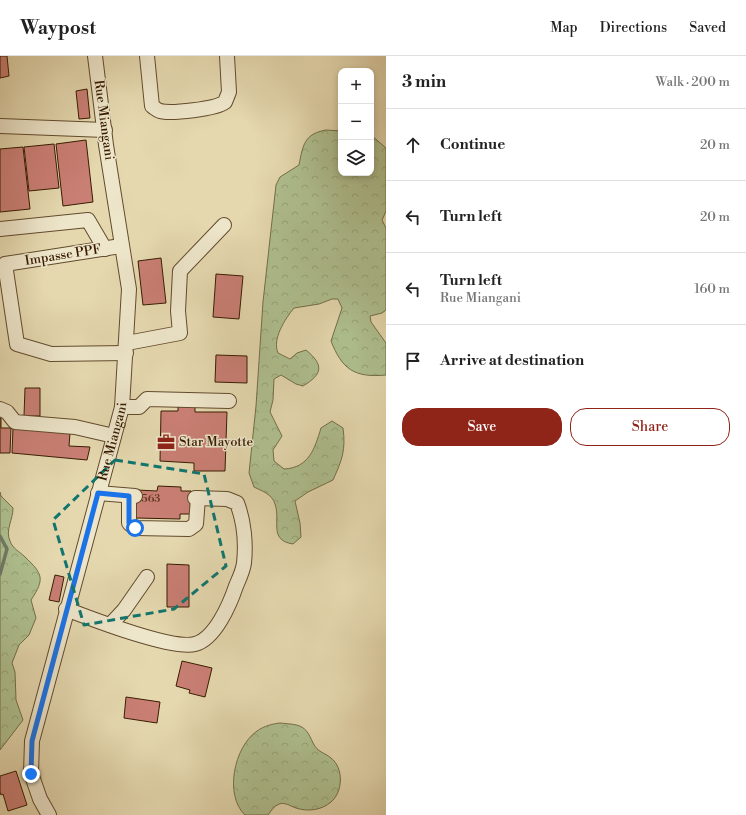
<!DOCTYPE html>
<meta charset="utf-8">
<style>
body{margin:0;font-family:"Libre Bodoni",serif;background:#f6f6f6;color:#222}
.controls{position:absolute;right:12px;top:12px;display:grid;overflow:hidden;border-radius:8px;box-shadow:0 2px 6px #0003}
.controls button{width:36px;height:36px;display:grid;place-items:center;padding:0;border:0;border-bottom:1px solid #e0e0e0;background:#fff;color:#222;font:20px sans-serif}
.stop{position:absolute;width:12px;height:12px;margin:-9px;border:3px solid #1a73e8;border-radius:50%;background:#fff}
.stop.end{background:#1a73e8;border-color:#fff;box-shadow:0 1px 4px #0008}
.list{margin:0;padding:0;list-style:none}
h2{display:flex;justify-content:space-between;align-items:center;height:52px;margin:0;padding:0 16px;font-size:17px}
h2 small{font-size:13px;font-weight:400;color:#767676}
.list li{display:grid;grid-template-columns:26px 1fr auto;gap:12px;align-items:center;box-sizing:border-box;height:72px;padding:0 16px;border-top:1px solid #e0e0e0}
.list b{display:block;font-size:15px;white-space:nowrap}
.list p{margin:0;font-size:13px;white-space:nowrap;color:#767676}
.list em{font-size:13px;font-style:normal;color:#767676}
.actions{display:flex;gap:8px;padding:12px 16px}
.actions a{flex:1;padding:9px 0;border:1px solid #8f2418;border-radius:16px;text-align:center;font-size:14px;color:#8f2418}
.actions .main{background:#8f2418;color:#fff}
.icon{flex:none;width:22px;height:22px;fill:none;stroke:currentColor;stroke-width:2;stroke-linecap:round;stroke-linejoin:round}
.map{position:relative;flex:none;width:386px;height:759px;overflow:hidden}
header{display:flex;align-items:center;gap:24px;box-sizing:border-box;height:56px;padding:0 20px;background:#fff;border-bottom:1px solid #e0e0e0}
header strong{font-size:19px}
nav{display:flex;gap:22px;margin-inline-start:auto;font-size:14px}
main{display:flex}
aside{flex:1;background:#fff}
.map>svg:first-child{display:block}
</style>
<header>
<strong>Waypost</strong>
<nav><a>Map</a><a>Directions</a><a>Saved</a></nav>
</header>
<main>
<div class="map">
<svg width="386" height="759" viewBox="0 0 386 759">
<defs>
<pattern id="forest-crowns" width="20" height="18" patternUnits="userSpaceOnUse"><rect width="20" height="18" fill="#afc090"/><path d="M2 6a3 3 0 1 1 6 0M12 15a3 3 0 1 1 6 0" fill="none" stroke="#97a47a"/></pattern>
</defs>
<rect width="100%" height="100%" fill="#e5d8af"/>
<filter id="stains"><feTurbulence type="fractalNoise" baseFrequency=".005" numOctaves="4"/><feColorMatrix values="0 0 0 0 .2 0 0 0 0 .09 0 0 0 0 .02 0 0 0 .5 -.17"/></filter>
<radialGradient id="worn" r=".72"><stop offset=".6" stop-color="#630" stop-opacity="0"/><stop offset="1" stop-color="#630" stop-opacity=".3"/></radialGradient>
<path fill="url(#forest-crowns)" stroke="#736e48" d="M326 74 341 75V117H371V79L386 92V155L382 164 386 172V254L382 257 370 260 371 266 386 287V319C354 322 342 313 331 285L342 252 338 243H332L319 248 294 252C285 263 272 283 278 297L290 303 297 297 306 294C324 309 323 318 303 330L296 328 281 319 274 323 273 344 270 356 282 380 273 394 274 405 284 413C309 412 315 392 321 372L332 365 343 372C346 394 342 404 333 424L308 436 295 445 300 467 301 481 293 488C268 484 281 465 275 448 272 438 262 435 254 431L249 417 256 350 263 246 276 129 280 121 299 109C303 89 304 78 326 74Z
M0 436 1 440 13 452C13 464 5 474 10 485 13 493 19 495 25 501 43 518 45 523 31 544L36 562 29 579 19 589 12 607 15 616 16 644 23 664 0 694Z
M280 667C300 669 305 668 313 687 318 697 324 696 331 702 344 712 343 736 331 746 322 754 308 756 296 752 290 750 285 746 279 748 274 750 271 755 268 759H245C224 739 234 691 257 675 264 670 272 668 280 667Z"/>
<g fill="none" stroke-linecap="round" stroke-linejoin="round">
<path stroke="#707a68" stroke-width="3.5" d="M0 480 7 493 0 518"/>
</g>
<path fill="#ca7f75" stroke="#371c00" d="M0 0H7L9 20 0 22Z
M87 33 90 62 79 63 76 35Z
M86 84 93 146 63 150 56 88Z
M54 88 59 132 29 135 24 91Z
M23 91 30 153 0 156V93Z
M161 202 166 247 143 249 138 205Z
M216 218 243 220 239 263 213 261Z
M216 299 247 300V327L215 326Z
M25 332H40V360H24Z
M178 349 195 350V356H227L225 415H194V407L160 405 161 355H178Z
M0 356H1V372H11L10 397H0Z
M13 372 70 377 69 390 90 391 87 404 12 397Z
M158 430 181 431V435H191L190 458H180V463L136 462 137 434 157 435Z
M167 508 189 509V551H167Z
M55 519 64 521 59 546 49 544Z
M182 605 212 612 205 641 189 637 190 634 176 630Z
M126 641 160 646 157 667 124 662Z
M16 715 27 749 8 755 3 738 1 739 0 736V720Z"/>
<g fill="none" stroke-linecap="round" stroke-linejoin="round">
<g stroke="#624b2c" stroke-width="16">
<g id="minor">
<path d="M147 0 152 50C155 52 157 54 160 55 171 58 216 53 225 46L229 36 227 0"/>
<path d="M0 70 105 74"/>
<path d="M0 173 88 164 105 193"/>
<path d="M121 190 5 208 17 288 51 298 126 297"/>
<path d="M127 287 180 277 178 255 180 215 224 169"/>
<path d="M122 351H139L147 343 229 345"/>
<path d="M0 353 7 356 15 366 75 371 114 380"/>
<path d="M98 437 135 440"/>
<path d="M129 440V467L135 472 189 473 196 468 198 442"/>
<path d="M66 553C92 563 172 594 195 588 215 583 230 548 236 530 239 523 243 515 244 507 246 488 244 465 237 447L227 443 195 442"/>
<path d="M110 569 124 554 147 521"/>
<path id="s1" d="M49 759 40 743 31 717 32 685 122 351 129 233 106 89 95 0"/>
</g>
</g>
<use href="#minor" stroke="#eee6cb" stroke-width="14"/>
</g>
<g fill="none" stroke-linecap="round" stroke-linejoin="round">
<path stroke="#1a73e8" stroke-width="5" d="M31 718 32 685 98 437 129 440V467L135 472"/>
</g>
<path fill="none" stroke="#0f766e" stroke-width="3" stroke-dasharray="8 5" stroke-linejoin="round" d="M115 404 204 418 226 510 174 553 84 569 53 464Z"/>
<defs>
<g id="office-bare" transform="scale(1.38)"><path d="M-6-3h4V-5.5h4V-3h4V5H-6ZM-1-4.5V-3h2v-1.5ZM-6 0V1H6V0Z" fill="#8f2418" stroke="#eee6cb" stroke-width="2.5" paint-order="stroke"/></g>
</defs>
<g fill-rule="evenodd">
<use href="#office-bare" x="166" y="386"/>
</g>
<g text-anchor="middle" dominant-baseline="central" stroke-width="3" stroke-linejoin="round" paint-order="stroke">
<g font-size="11" fill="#5c351d">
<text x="151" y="443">563</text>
</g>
<g font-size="13" fill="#371c00" stroke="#eee6cb">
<text transform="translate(104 64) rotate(82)">Rue Miangani</text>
<text transform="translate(63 199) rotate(-9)">Impasse PPF</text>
<text stroke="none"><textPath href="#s1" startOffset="388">Rue Miangani</textPath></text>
</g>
<g font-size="13" fill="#371c00" stroke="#eee6cb" text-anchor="start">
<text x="179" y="386">Star Mayotte</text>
</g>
</g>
<rect width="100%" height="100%" filter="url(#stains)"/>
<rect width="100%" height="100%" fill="url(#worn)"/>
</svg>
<div class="controls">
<button>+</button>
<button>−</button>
<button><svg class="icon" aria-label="layers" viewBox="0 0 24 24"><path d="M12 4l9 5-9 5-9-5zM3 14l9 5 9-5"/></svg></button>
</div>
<div class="stop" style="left:135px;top:472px"></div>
<div class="stop end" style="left:31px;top:718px"></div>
</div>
<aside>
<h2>3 min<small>Walk · 200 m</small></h2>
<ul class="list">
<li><svg class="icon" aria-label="ahead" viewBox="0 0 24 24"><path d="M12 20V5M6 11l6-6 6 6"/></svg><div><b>Continue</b></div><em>20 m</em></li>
<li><svg class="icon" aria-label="left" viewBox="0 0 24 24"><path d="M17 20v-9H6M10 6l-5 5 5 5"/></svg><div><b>Turn left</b></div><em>20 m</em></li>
<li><svg class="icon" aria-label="left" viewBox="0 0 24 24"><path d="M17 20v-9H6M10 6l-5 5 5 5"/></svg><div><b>Turn left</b><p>Rue Miangani</p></div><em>160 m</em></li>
<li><svg class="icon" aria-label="arrive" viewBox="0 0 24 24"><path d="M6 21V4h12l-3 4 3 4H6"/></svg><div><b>Arrive at destination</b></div></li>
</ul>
<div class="actions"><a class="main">Save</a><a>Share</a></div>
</aside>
</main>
